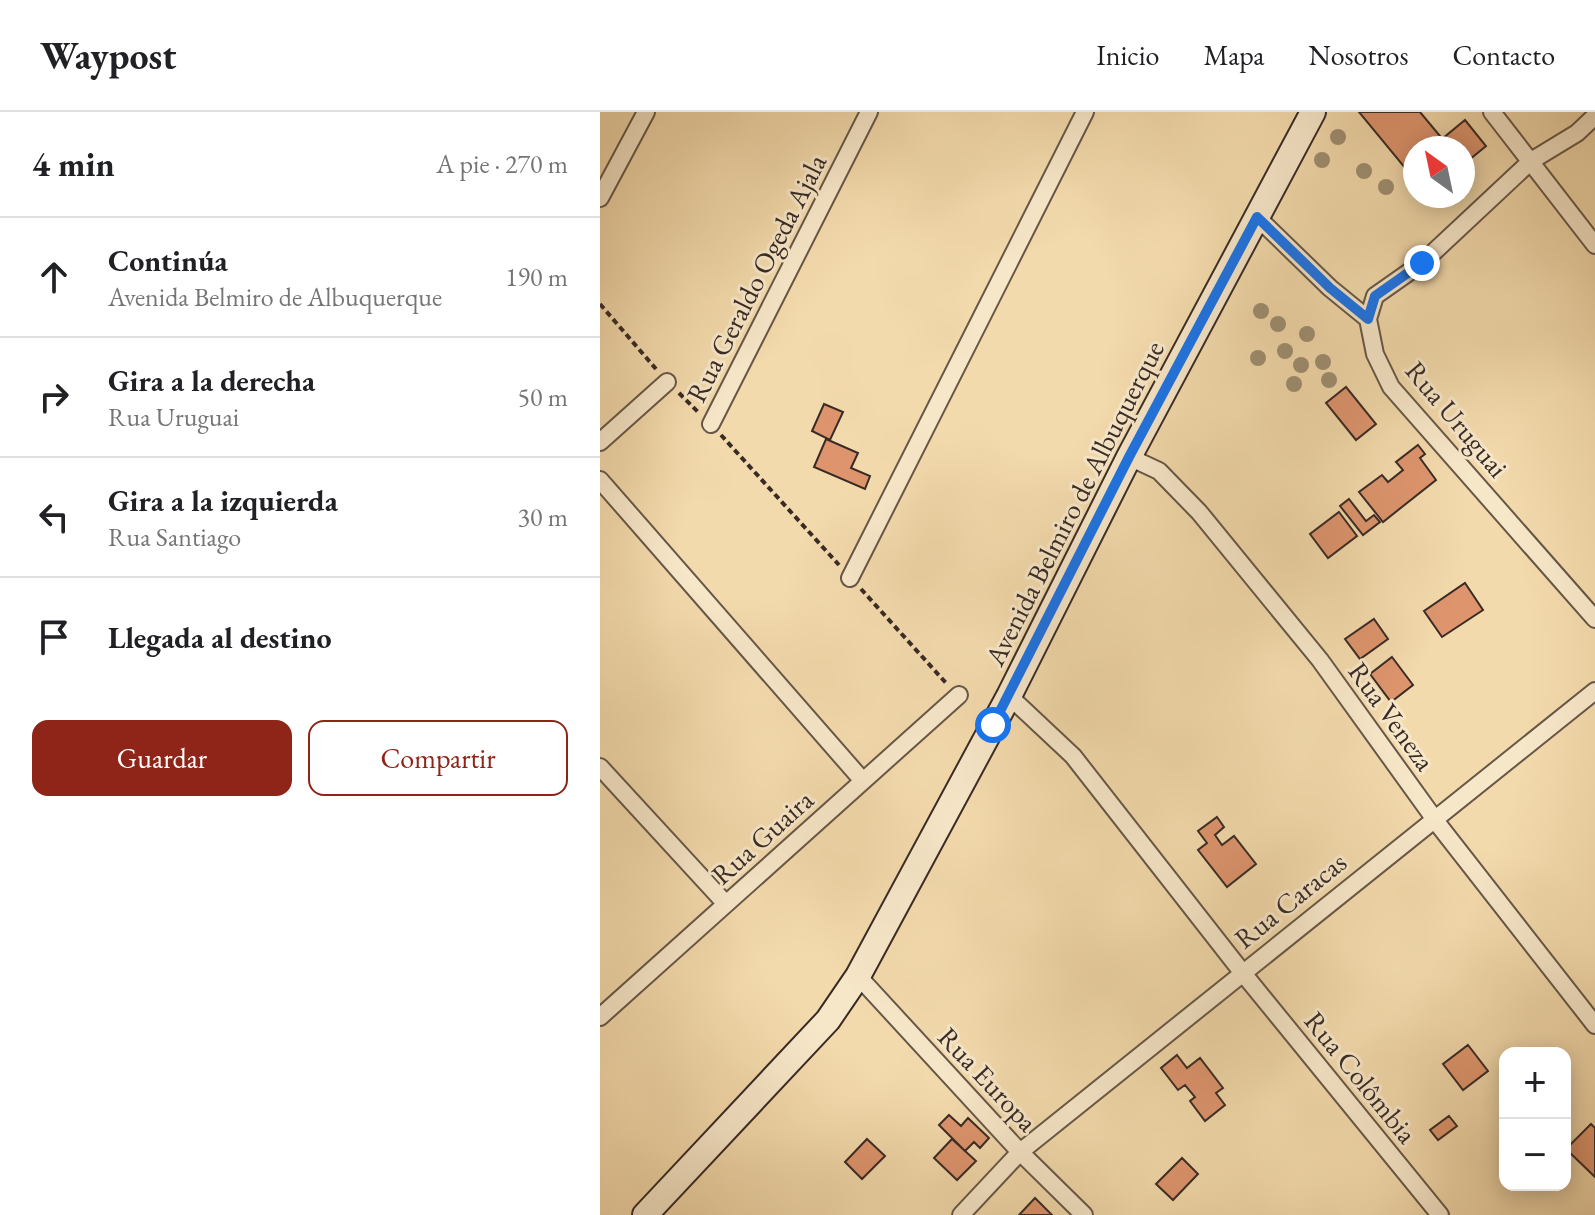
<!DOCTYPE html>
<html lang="es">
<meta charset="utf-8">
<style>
body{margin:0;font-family:"EB Garamond",serif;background:#f2f2f2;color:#202124}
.controls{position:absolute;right:24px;bottom:24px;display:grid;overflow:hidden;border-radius:16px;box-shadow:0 4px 20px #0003}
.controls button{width:72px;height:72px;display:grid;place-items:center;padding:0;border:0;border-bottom:2px solid #e0e0e0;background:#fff;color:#202124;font:40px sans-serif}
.compass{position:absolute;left:803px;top:24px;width:72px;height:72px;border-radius:50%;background:#fff;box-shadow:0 4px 20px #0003;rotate:327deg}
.stop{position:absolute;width:24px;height:24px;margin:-18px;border:6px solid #1a73e8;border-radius:50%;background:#fff}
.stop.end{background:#1a73e8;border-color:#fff;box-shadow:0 2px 8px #0008}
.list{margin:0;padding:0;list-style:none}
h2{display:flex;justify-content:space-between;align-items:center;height:104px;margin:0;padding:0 32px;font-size:34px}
h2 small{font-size:26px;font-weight:400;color:#757577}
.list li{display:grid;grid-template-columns:52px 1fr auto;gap:24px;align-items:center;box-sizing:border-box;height:120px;padding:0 32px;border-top:2px solid #e0e0e0}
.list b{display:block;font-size:30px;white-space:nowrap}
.list p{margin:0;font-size:26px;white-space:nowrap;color:#757577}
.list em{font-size:26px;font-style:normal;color:#757577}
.actions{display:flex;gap:16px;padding:24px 32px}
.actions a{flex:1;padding:18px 0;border:2px solid #8f2418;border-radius:16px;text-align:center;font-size:28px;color:#8f2418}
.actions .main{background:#8f2418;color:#fff}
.icon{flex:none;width:44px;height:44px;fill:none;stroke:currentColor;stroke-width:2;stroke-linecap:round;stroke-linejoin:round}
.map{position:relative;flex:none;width:995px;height:1103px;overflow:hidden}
header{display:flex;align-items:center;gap:48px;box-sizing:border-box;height:112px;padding:0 40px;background:#fff;border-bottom:2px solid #e0e0e0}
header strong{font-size:38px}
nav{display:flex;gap:44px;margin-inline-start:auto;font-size:28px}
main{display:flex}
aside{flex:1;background:#fff}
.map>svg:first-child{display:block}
</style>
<header>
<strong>Waypost</strong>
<nav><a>Inicio</a><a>Mapa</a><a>Nosotros</a><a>Contacto</a></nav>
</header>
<main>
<aside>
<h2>4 min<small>A pie · 270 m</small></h2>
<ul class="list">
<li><svg class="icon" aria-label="ahead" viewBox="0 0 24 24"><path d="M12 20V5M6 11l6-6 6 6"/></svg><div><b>Continúa</b><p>Avenida Belmiro de Albuquerque</p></div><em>190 m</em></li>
<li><svg class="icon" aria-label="right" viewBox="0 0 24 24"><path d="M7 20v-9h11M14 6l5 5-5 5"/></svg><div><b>Gira a la derecha</b><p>Rua Uruguai</p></div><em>50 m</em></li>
<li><svg class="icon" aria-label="left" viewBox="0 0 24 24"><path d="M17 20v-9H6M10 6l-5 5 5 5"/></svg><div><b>Gira a la izquierda</b><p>Rua Santiago</p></div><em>30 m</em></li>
<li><svg class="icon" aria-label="arrive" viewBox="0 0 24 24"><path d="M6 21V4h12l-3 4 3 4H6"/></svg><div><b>Llegada al destino</b></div></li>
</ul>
<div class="actions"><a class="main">Guardar</a><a>Compartir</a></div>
</aside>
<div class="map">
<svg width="995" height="1103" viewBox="0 0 995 1103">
<rect width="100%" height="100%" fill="#f3daac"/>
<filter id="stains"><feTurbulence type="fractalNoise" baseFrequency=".0025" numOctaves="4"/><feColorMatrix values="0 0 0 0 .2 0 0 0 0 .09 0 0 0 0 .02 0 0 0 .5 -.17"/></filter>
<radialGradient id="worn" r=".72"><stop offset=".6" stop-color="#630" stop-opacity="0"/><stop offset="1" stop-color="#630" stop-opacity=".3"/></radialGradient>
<path fill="#de956e" stroke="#382b26" stroke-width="2" d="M759 0H820L850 36H815V68Z
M865 8 886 34 863 53V36H849L842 27Z
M746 275 776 312 756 328 726 291Z
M224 292 243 300 230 328 212 319Z
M226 327 258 341 251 356 270 364 265 377 214 355Z
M818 333 825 342 820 346 836 368 783 410 759 380 782 363 788 370 803 358 796 350Z
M749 387 766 409 774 403 780 410 763 423 740 394Z
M739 400 757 424 728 446 710 422Z
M865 471 883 498 842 525 824 499Z
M774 507 788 527 760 547 745 527Z
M792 545 813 573 791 590 770 562Z
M617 705 624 715 615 723 622 733 634 724 656 752 627 775 598 738 607 731 598 719Z
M868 933 888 959 863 978 843 952Z
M577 943 587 956 600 946 623 976 616 981 625 993 605 1009 590 989 595 985 585 973 578 978 561 956Z
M349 1003 361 1014 368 1006 389 1026 380 1036 374 1030 365 1039 339 1013Z
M849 1004 857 1014 838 1028 830 1018Z
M991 1012 995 1016V1065L966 1037Z
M267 1027 285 1044 262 1067 245 1050Z
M352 1027 376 1049 357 1068 334 1046Z
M582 1046 598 1062 573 1088 556 1072Z
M435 1086 452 1103H419Z"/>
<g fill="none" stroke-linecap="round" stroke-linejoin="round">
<g stroke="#675748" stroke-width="20">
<path id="minor" d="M892 0 995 133
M0 86 46 0
M657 105 730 176 768 207 775 242 791 275 995 507
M768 207 775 184 822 151 931 49 977 21 995 4
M111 312 269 0
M0 330 67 270
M529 345 559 359 599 400 720 548 841 716 995 913
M0 368 263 669
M250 466 485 0
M409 584 473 644 642 860 840 1103
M0 655 126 792
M258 864 420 1040 484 1103
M0 905 359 583
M361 1103 420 1040 995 579"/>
</g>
<g stroke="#382b26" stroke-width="28">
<path id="secondary" d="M45 1103 228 908 258 864 409 584 529 345 713 0"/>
</g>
<path stroke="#382b26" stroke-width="4" stroke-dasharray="6 4" stroke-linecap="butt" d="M0 192 56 257
M79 281 98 300
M121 323 239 453
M261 477 346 571"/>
<use href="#minor" stroke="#f7e7c9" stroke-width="16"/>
<use href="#secondary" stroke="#f7e7c9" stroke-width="24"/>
</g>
<g fill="#9e8e71">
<circle cx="738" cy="25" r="8"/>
<circle cx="722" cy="48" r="8"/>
<circle cx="764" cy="59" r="8"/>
<circle cx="786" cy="75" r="8"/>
<circle cx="661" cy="199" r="8"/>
<circle cx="678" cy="212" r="8"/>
<circle cx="707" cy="222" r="8"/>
<circle cx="685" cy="239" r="8"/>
<circle cx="658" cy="246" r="8"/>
<circle cx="723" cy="250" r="8"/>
<circle cx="701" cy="253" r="8"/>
<circle cx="729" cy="268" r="8"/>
<circle cx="694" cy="272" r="8"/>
</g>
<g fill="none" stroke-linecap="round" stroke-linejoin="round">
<path stroke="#1a73e8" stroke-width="10" d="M393 613 529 345 657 105 730 176 768 207 775 184 822 151"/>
</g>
<g text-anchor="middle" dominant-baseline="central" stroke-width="6" stroke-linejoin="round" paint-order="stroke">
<g font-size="28" fill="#382b26" stroke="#f7e7c9">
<text transform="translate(156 166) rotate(-63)">Rua Geraldo Ogeda Ajala</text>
<text transform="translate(857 307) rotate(50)">Rua Uruguai</text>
<text transform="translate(474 391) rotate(-63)">Avenida Belmiro de Albuquerque</text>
<text transform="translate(792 604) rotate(54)">Rua Veneza</text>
<text transform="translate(162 725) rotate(-42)">Rua Guaira</text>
<text transform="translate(690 788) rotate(-39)">Rua Caracas</text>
<text transform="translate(761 965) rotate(51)">Rua Colômbia</text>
<text transform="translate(388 967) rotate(47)">Rua Europa</text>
</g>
</g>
<rect width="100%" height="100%" filter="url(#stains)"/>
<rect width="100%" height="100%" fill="url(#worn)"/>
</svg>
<div class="controls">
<button>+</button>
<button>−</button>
</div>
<svg class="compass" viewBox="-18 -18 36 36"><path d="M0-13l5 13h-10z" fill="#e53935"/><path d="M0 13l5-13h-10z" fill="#757577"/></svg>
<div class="stop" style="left:393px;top:613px"></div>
<div class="stop end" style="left:822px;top:151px"></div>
</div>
</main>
